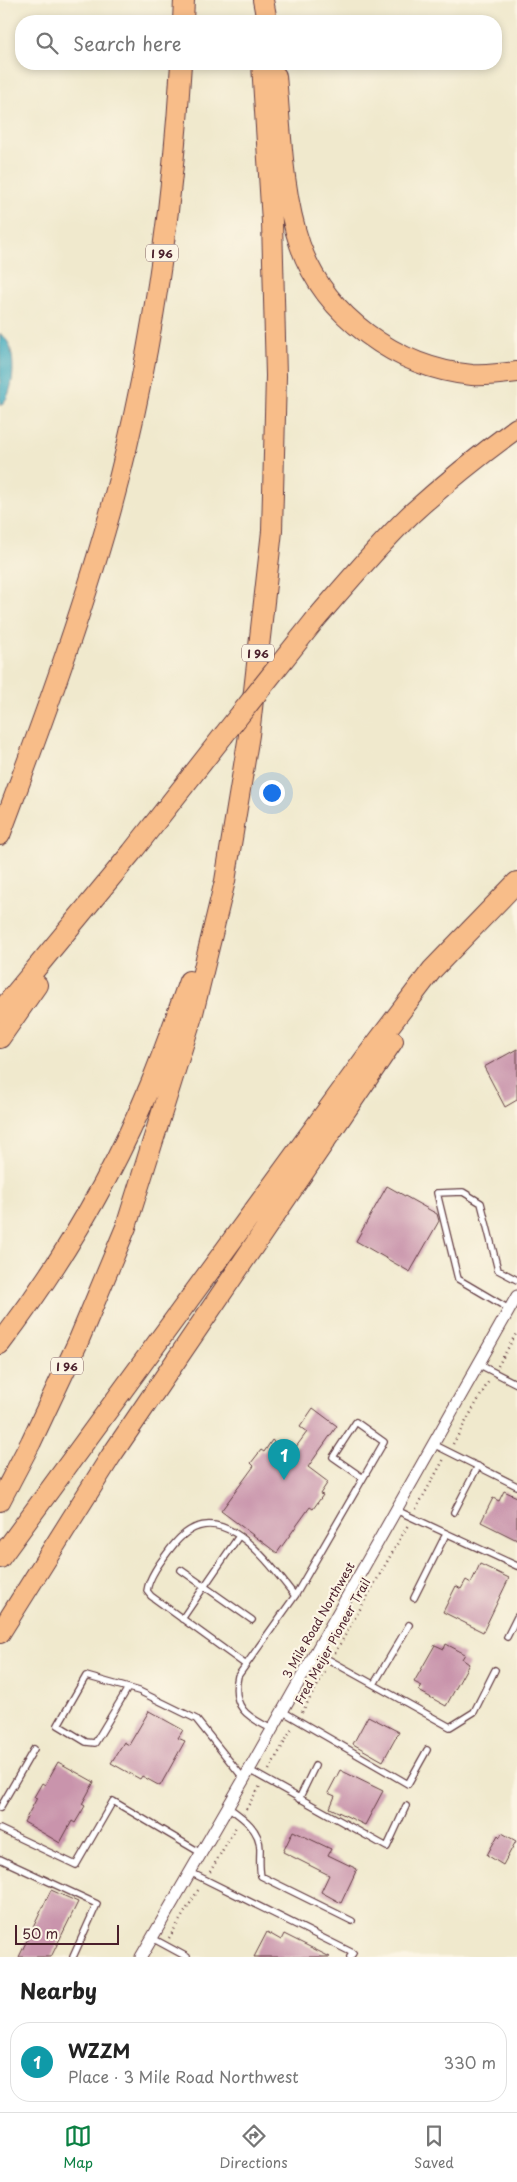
<!DOCTYPE html>
<meta charset="utf-8">
<style>
body{margin:0;font-family:"Playpen Sans",sans-serif;background:#f2f2f2;color:#222}
.scale{position:absolute;left:15px;bottom:12px;width:104px;box-sizing:border-box;padding-left:5px;border:2px solid #4a1f2b;border-top:0;font-size:14px;line-height:18px;white-space:nowrap;color:#4a1f2b;-webkit-text-stroke:4px #fcf5e5;paint-order:stroke}
.you{position:absolute;left:271px;top:792px;width:18px;height:18px;margin:-12px;border:4px solid #fff;border-radius:50%;background:#1a73e8;box-shadow:0 0 0 8px #1a73e833}
.badge{display:grid;place-items:center;width:32px;height:32px;border-radius:50%;background:#0b8043;color:#fff;font-size:16px;font-weight:700}
.pin{position:absolute;translate:-50% -41px;filter:drop-shadow(0 1px 2px #0008)}
.pin::after{content:'';position:absolute;top:26px;width:18px;height:15px;background:inherit;clip-path:polygon(0 0,100% 0,50% 100%)}
.list{margin:0;padding:0;list-style:none}
h2{display:flex;justify-content:space-between;align-items:center;height:65px;margin:0;padding:0 20px;font-size:21px}
h2 small{font-size:16px;font-weight:400;color:#767676}
.list li{display:grid;grid-template-columns:32px 1fr auto;gap:15px;align-items:center;box-sizing:border-box;height:80px;margin:0 10px 10px;padding:0 10px;border:1px solid #e0e0e0;border-radius:20px}
.list b{display:block;font-size:19px;white-space:nowrap}
.list p{margin:0;font-size:16px;white-space:nowrap;color:#767676}
.list em{font-size:16px;font-style:normal;color:#767676}
.icon{flex:none;width:28px;height:28px;fill:none;stroke:currentColor;stroke-width:2;stroke-linecap:round;stroke-linejoin:round}
.map{position:relative;flex:none;width:517px;height:1957px;overflow:hidden}
.search{position:absolute;background:#fff;box-shadow:0 2px 8px #0003;left:15px;right:15px;top:15px;height:55px;display:flex;align-items:center;gap:12px;box-sizing:border-box;padding:0 18px;border-radius:20px;color:#767676;font-size:19px}
.sheet{height:155px;background:#fff}
nav{display:flex;justify-content:space-around;align-items:center;box-sizing:border-box;height:70px;border-top:1px solid #e0e0e0;background:#fff;font-size:14px;color:#767676}
nav a{display:grid;justify-items:center;gap:2px}
nav .on{color:#0b8043}
.map>svg:first-child{display:block}
</style>
<div class="map">
<svg width="517" height="1957" viewBox="0 0 517 1957">
<rect width="100%" height="100%" fill="#fcf5e5"/>
<filter id="ink" filterUnits="userSpaceOnUse"><feTurbulence type="fractalNoise" baseFrequency=".02" numOctaves="2"/><feDisplacementMap in="SourceGraphic" scale="10" xChannelSelector="R" yChannelSelector="G"/><feConvolveMatrix kernelMatrix="1 2 1 2 8 2 1 2 1" color-interpolation-filters="sRGB"/></filter>
<filter id="wash" filterUnits="userSpaceOnUse"><feTurbulence type="fractalNoise" baseFrequency=".0096" numOctaves="4" result="noise"/><feDisplacementMap in="SourceGraphic" scale="20" xChannelSelector="R" yChannelSelector="G"/><feGaussianBlur stdDeviation="1.12" result="paint"/><feColorMatrix in="noise" values="0 0 0 0 0 0 0 0 0 0 0 0 0 0 0 0 0 1.4 0 .05"/><feComposite in="paint" operator="in"/></filter>
<g filter="url(#wash)">
<rect width="100%" height="100%" fill="#f0e9cd"/>
<path fill="#3da9bd" stroke="#446474" d="M0 333C2 336 6 339 8 342 16 358 15 395 0 406Z"/>
<g id="blocks">
<path fill="#c994ac" d="M517 1049V1100L505 1107 484 1067Z
M387 1186 437 1214 439 1221 410 1272 356 1241Z
M313 1408 337 1426 308 1467 328 1482 320 1494 323 1495 313 1509 310 1507 277 1553 221 1511 254 1466 251 1463 261 1450 264 1452 272 1440 290 1455 307 1432 300 1427Z
M504 1491 517 1497V1540L481 1522 493 1498 499 1501Z
M480 1564 509 1578 483 1632 443 1612 456 1586 461 1589 466 1580 471 1583Z
M446 1644 465 1654 462 1659 469 1664 446 1706 419 1691 422 1686 414 1682 435 1645 444 1649Z
M149 1711 183 1730 178 1738 185 1741 160 1786 142 1776 140 1779 111 1763 124 1742 129 1745Z
M368 1716 399 1732 383 1761 353 1744Z
M58 1762 94 1782 82 1804 85 1806 75 1823 72 1821 60 1843 24 1822 37 1798 34 1797 42 1783 45 1785Z
M340 1770 383 1791 365 1825 330 1808 335 1796 328 1793Z
M293 1831 331 1849 328 1855 357 1869 341 1903 321 1892 329 1875 283 1852Z
M502 1833 516 1841 503 1865 487 1855 498 1835 500 1837Z
M51 1890 78 1902 51 1957H19Z
M267 1932 281 1940 284 1934 330 1957H254Z"/>
</g>
</g>
<g filter="url(#ink)">
<use href="#blocks" fill-opacity="0" stroke="#633d43" stroke-width="1"/>
<g fill="none" stroke-linecap="round" stroke-linejoin="round">
<g stroke="#633d43" stroke-width="8">
<path id="lane" d="M509 1309 458 1279 437 1193 463 1192 481 1203 498 1270 517 1280
M478 1364 517 1384
M433 1444 517 1486
M396 1510 517 1566
M454 1512 478 1466
M181 1570 252 1620
M414 1598 446 1534
M182 1619 239 1536
M507 1637 517 1617
M315 1652 450 1727 474 1712 495 1670
M246 1665 151 1596 147 1591C149 1576 162 1560 171 1548 216 1488 266 1559 295 1596
M374 1684 409 1625
M128 1688 95 1743 86 1742 58 1725 86 1676 139 1691 196 1719 244 1779
M282 1711 408 1784 427 1750
M272 1729C247 1717 231 1707 238 1676L295 1596 384 1442 356 1422 333 1457 363 1478
M249 1770 387 1847 406 1806
M299 1799 315 1766
M228 1807C242 1817 260 1829 260 1849 260 1858 259 1867 261 1876L352 1921
M0 1808 34 1749
M0 1829 76 1865 113 1801 201 1853
M0 1859 97 1904 73 1957
M190 1872 353 1953 350 1957
M152 1938 187 1957"/>
</g>
<g stroke="#633d43" stroke-width="13">
<path id="street" d="M141 1957 244 1779 517 1296"/>
</g>
<g stroke="#633d43" stroke-width="22">
<path id="highway" d="M263 0 267 21
M183 21 184 0
M276 76C281 130 282 193 300 245 325 316 397 368 472 375 487 376 502 374 517 372
M315 620C346 584 376 548 410 515 444 484 480 455 517 428
M0 835C40 729 79 623 110 513 150 367 172 215 181 64
M0 1012 132 852 223 736
M0 1038 37 985
M0 1344C61 1264 114 1174 152 1081 165 1048 177 1015 189 981
M0 1501 31 1442 78 1342 126 1227 193 1013 225 881 249 735 272 531 276 376 272 222 262 64
M0 1558 369 1053 432 970 517 882
M0 1633 111 1456 393 1041"/>
</g>
<path stroke="#633d43" stroke-width="2.5" stroke-dasharray="1 4" stroke-linecap="butt" d="M498 1366 517 1332
M453 1444 490 1379
M416 1509 444 1459
M335 1653 408 1525
M302 1712 327 1669
M269 1770 293 1727
M246 1809 260 1786
M210 1872 237 1825
M169 1938 200 1887"/>
<use href="#lane" stroke="#fff" stroke-width="5.5"/>
<use href="#street" stroke="#fff" stroke-width="11"/>
<use href="#highway" stroke="#f8bd89" stroke-width="20"/>
<g stroke="#633d43" stroke-width="22" stroke-linecap="butt">
<path id="highway-bridge" d="M223 736 315 620"/>
</g>
<use href="#highway-bridge" stroke="#f8bd89" stroke-width="20"/>
</g>
</g>
<g text-anchor="middle" dominant-baseline="central" stroke-width="4.5" stroke-linejoin="round" paint-order="stroke">
<g fill="#fcf5e5" stroke="#7f5f63" stroke-width="1">
<rect x="146" y="244.5" width="32" height="17" rx="4"/>
<rect x="242" y="644.5" width="32" height="17" rx="4"/>
<rect x="51" y="1357.5" width="32" height="17" rx="4"/>
</g>
<g font-size="11" font-weight="bold" fill="#4a1f2b">
<text x="162" y="253">I 96</text>
<text x="258" y="653">I 96</text>
<text x="67" y="1366">I 96</text>
</g>
<g font-size="12" fill="#4a1f2b" stroke="#fcf5e5">
<text transform="translate(318 1620) rotate(-60)">3 Mile Road Northwest</text>
<text transform="translate(332 1641) rotate(-61)">Fred Meijer Pioneer Trail</text>
</g>
</g>
</svg>
<div class="scale">50 m</div>
<div class="you"></div>
<div class="pin badge" style="left:284px;top:1480px;background:#0f9aa8">1</div>
<div class="search"><svg class="icon" aria-label="search" viewBox="0 0 24 24"><circle cx="10" cy="10" r="6"/><path d="M15 15l6 6"/></svg>Search here</div>
</div>
<section class="sheet">
<h2>Nearby<small></small></h2>
<ul class="list">
<li><span class="badge" style="background:#0f9aa8">1</span><div><b>WZZM</b><p>Place · 3 Mile Road Northwest</p></div><em>330 m</em></li>
</ul>
</section>
<nav>
<a class="on"><svg class="icon" aria-label="map" viewBox="0 0 24 24"><path d="M3 6l6-2 6 2 6-2v14l-6 2-6-2-6 2zM9 4v14M15 6v14"/></svg>Map</a>
<a><svg class="icon" aria-label="directions" viewBox="0 0 24 24"><path d="M12 3l9 9-9 9-9-9zM9 14v-3h6M13 9l2 2-2 2"/></svg>Directions</a>
<a><svg class="icon" aria-label="saved" viewBox="0 0 24 24"><path d="M7 4h10v16l-5-4-5 4z"/></svg>Saved</a>
</nav>
